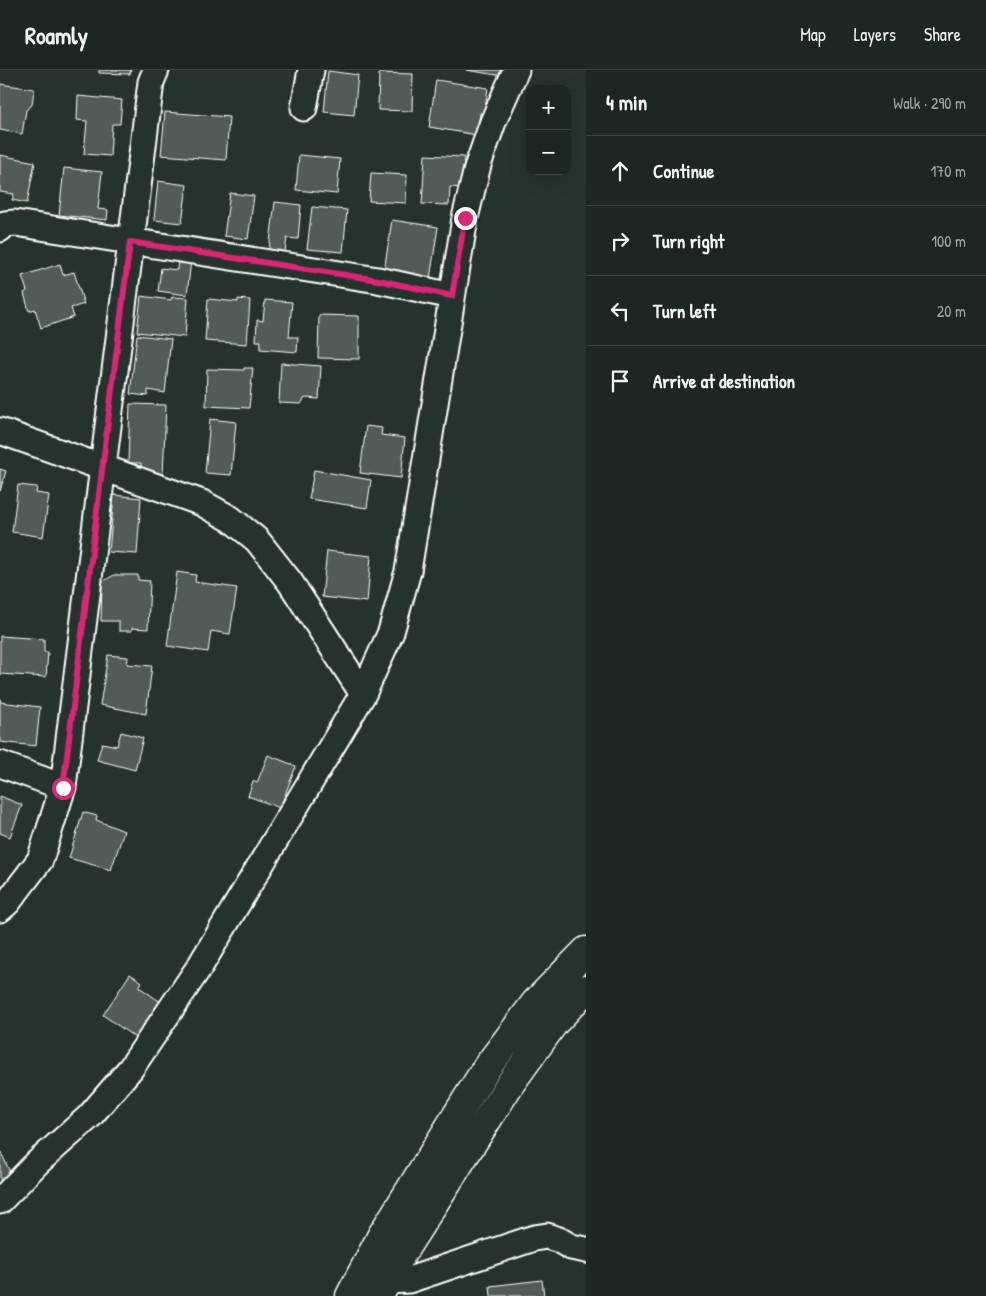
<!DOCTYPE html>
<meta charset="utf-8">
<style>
body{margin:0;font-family:"Patrick Hand",sans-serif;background:#29322f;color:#f1f3f6}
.controls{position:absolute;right:15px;top:15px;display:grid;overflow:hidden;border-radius:10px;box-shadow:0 5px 20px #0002}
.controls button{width:45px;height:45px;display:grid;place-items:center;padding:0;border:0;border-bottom:1px solid #3a4340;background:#1c2622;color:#f1f3f6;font:25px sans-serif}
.stop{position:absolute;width:15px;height:15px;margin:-11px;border:4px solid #db2777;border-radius:50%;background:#fff}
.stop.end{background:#db2777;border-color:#fff;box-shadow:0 1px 5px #0008}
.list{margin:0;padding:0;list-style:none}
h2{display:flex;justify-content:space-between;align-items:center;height:65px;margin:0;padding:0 20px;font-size:21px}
h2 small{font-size:16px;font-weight:400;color:#a0a5a5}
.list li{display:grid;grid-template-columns:32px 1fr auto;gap:15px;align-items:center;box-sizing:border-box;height:70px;padding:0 20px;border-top:1px solid #3a4340}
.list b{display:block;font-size:19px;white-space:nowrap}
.list em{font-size:16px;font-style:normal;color:#a0a5a5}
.icon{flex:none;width:28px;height:28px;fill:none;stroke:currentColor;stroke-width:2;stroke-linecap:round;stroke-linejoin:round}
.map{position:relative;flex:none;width:586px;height:1226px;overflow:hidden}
header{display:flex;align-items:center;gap:30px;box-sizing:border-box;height:70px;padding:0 25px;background:#1c2622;border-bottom:1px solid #3a4340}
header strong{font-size:24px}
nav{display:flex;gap:28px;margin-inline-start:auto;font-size:18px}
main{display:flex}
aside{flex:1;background:#1c2622}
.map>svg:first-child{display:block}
</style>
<header>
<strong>Roamly</strong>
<nav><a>Map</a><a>Layers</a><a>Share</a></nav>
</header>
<main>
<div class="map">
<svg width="586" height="1226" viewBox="0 0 586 1226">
<rect width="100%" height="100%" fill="#26332d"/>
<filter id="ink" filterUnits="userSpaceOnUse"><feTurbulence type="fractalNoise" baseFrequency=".02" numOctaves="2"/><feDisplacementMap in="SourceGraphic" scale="10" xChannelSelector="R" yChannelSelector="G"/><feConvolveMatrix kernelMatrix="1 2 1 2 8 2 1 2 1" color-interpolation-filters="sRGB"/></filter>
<g filter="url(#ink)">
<path fill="#515c57" stroke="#fff" d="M99 0H131L130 4 99 3Z
M466 0H504L503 6Z
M328 1 358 5 354 45 324 42Z
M379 3 413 4 412 41 378 40Z
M436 10 488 18 484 44 480 43 477 65 429 57Z
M0 14 34 19 32 35 26 40 22 64 0 60Z
M78 26 122 30 120 54H112L110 86 84 84 87 51 77 50Z
M165 42 229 47 226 90 161 85Z
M0 85 35 92 27 133 12 130 14 124 0 122Z
M299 85 340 89 337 124 296 120Z
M425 85 464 87 462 118 450 117 449 135 422 134Z
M64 98 102 102 98 139 108 140 107 150 59 145Z
M371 103 407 105 406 133 369 131Z
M158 111 187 115 182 153 154 150Z
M230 123 254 126 248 169 224 166Z
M275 132 301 135 298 169 287 168 285 182 269 180Z
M312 137 347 140 343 182 307 179Z
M392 150 438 157 430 209 384 201Z
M178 188 191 190 187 225 158 221 161 198 177 200Z
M60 194 63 205 74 202 84 234 71 238 74 247 41 258 35 239 29 241 24 223 27 221 22 206Z
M141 226 171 230 172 227 188 228 185 267 137 262Z
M208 229 238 232V229L250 230 247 274 205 271Z
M265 230 292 232 289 267H298L297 282 260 279 261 271H256L257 250 263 251Z
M319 245 359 246V289L318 288Z
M137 265 171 269 165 323 148 320V326L130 324Z
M281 293 321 296 319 329 305 328 301 334 279 333Z
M244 298H253L249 338 206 336 207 299 244 300Z
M130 334 166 335 163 406 141 405V393H128Z
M210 349 236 352 231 405 205 403Z
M366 356 382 358 381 365 405 368 401 408 360 403Z
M0 399 6 401 0 421Z
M314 400 371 410 367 438 309 429Z
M18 415 37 417 36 423 49 425 43 467 12 462Z
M114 425 141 428 137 484 109 482Z
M327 481 371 486 367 532 322 527Z
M177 502 196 505 195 512 237 518 230 564 211 561 208 582 167 576Z
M114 505H138V510L150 511 148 559 132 558V561H119V551H101L102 512Z
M0 566 44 569V582H48L46 607 0 604Z
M108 585 128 587 127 594 152 596 146 644 100 635Z
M0 628V632L40 637 36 676 0 672Z
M121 662 143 668 135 700 97 690 102 673 117 676Z
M268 685 296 696 280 738 248 726 253 711 257 713Z
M0 726 22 735 10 767 0 763Z
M83 742 97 746 96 750 124 761 111 800 69 788Z
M130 904 142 912 139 917 165 935 140 971 103 945Z
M0 1080 13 1109 0 1115Z
M542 1210 544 1226H491L490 1216Z"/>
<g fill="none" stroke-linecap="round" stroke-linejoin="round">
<g stroke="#fff" stroke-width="29">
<path id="minor" d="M304 38 311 0
M0 159 5 154 15 153 378 210 452 226
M0 361 202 433 231 449 257 470 290 512 363 624
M0 694 63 717
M0 839 8 832 40 790 63 717 151 12 156 0
M0 1131 37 1093 90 1046 131 998 200 896 363 624 391 562 408 501 465 148 478 95 493 52 516 0
M371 1208 386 1211 409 1210 534 1168 547 1166 559 1170 571 1177 586 1180"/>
</g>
<g stroke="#fff" stroke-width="31">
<path id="tertiary" d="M350 1226 382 1165 487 997 536 932 586 881
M379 1226 402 1183 510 1014 554 953 586 919"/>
</g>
<use href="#minor" stroke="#26332d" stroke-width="25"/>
<use href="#tertiary" stroke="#26332d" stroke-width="28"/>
</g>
</g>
<g fill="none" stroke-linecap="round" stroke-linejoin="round" filter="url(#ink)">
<path stroke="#db2777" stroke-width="6" d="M63 718 130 172 378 210 452 226 465 148"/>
</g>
</svg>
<div class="controls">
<button>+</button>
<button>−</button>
</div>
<div class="stop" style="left:63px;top:718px"></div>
<div class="stop end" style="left:465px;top:148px"></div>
</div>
<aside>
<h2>4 min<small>Walk · 290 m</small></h2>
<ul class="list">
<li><svg class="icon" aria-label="ahead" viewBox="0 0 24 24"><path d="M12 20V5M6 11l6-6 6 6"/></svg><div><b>Continue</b></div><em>170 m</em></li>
<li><svg class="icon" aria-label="right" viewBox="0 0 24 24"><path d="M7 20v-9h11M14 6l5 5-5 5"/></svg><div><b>Turn right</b></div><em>100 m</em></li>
<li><svg class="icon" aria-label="left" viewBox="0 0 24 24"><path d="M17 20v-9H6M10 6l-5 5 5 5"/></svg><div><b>Turn left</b></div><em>20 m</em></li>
<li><svg class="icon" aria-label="arrive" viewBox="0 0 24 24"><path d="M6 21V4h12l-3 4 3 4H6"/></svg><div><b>Arrive at destination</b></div></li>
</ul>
</aside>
</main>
